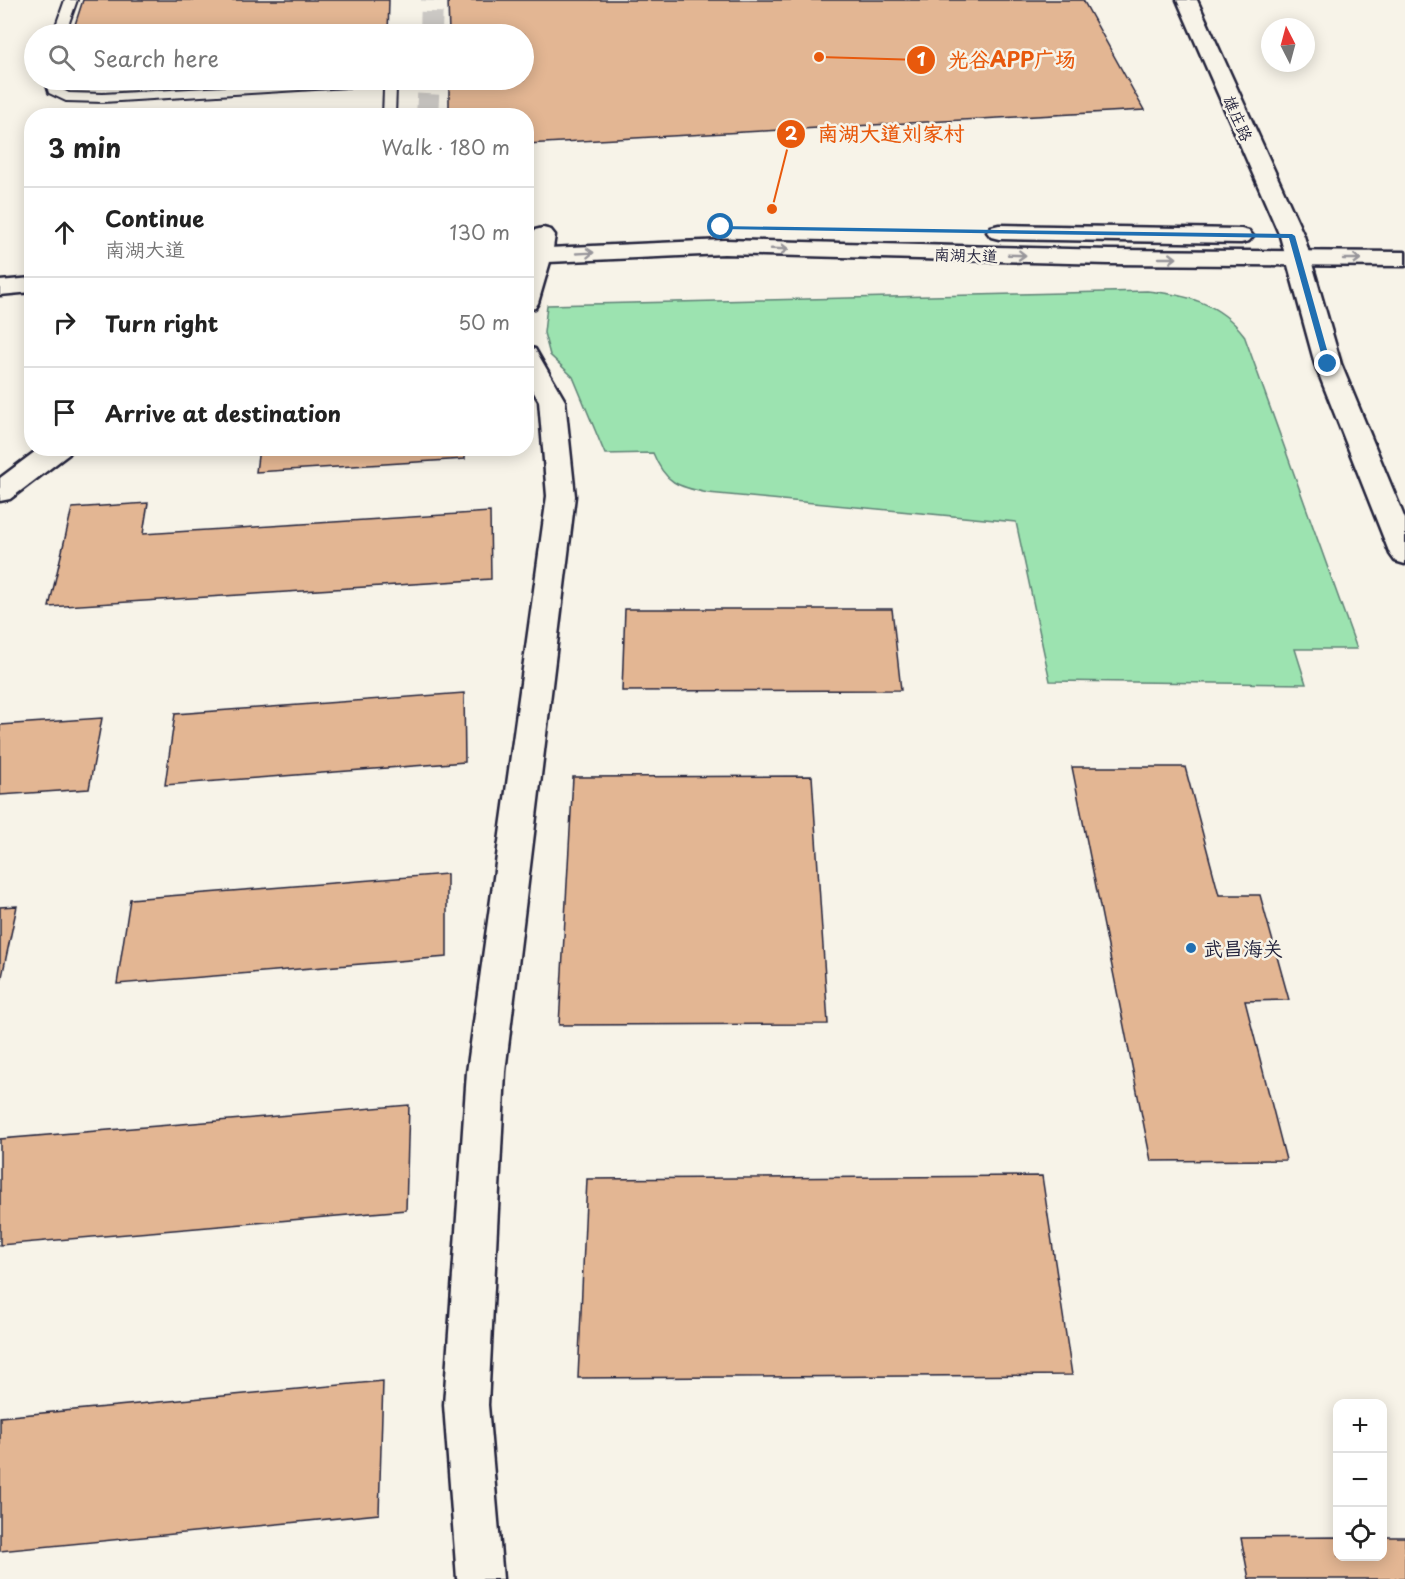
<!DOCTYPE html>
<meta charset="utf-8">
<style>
body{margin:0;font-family:"Playpen Sans","LXGW WenKai TC",sans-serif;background:#f2f2f2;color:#222}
.controls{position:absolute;right:18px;bottom:18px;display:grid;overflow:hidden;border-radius:12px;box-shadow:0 3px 15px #0003}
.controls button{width:54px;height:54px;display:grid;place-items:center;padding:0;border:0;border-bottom:2px solid #e0e0e0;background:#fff;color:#222;font:30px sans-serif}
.compass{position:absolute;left:1261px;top:18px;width:54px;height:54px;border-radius:50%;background:#fff;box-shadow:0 3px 15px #0003;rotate:354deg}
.stop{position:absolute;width:18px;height:18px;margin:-14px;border:4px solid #1f6fb2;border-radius:50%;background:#fff}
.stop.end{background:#1f6fb2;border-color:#fff;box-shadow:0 2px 6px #0008}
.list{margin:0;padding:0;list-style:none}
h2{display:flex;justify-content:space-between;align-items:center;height:78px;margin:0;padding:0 24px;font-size:26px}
h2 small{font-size:20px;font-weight:400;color:#767676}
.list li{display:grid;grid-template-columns:39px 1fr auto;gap:18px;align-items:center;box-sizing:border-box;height:90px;padding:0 24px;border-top:2px solid #e0e0e0}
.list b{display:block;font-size:22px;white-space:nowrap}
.list p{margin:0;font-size:20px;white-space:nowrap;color:#767676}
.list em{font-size:20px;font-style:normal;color:#767676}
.icon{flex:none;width:33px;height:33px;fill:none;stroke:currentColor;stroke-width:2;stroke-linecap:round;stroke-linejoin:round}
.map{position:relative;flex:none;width:1405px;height:1579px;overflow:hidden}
.search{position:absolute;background:#fff;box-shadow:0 3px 15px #0003;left:24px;top:24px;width:510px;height:66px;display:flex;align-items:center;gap:15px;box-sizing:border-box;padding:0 21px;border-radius:33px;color:#767676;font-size:22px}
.panel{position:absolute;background:#fff;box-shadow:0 3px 15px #0003;left:24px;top:108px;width:510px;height:348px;border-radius:24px}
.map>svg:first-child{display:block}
</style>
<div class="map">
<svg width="1405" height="1579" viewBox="0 0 1405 1579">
<rect width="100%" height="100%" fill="#f7f3e8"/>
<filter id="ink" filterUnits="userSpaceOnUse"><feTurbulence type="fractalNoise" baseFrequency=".0167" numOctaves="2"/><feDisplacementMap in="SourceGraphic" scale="12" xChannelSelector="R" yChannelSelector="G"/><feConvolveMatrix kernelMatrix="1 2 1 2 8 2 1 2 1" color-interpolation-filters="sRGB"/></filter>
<g filter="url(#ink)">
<path fill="#9ce3b0" stroke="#5f8276" stroke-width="1.5" d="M1147 291C1185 294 1220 303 1244 335L1357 649H1295L1306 684 1050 681 1016 522 708 493C678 487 665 483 653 453L605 454 573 377 550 355 544 333 547 305Z"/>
<path fill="#e3b693" stroke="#22223b" stroke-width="1.5" d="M83 0H389L388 34H72Z
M448 0H1083L1144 110 526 144V116H449V80H524V34H449Z
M59 80H126L58 83Z
M259 448H465V459L256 472Z
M148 503 143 534 490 512 491 579 49 607 72 508Z
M625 609H892L901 690 622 691Z
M464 693 465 762 165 785 175 714Z
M102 718 89 789 0 795V725Z
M1072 767H1185L1219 895H1260L1289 1000 1245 1001 1286 1160 1151 1161Z
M812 776 828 1024 559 1025 573 777Z
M447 874V957L117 984 130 899Z
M17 906 0 986V907Z
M409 1105 406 1210 0 1245V1139Z
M1042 1176 1072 1375 578 1378 587 1179Z
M383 1381 379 1514 0 1551V1417Z
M1338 1537V1556H1382V1537H1405V1579H1249L1241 1538Z"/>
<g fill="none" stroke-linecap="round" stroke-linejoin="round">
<path stroke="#ccc9c5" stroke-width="22" stroke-dasharray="22 11" stroke-linecap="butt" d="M431 34 432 0
M427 116 429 80"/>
<g stroke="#22223b" stroke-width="4">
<path id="service" d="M65 0H77L65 34H53Z
M45 80H57L59 88 69 93 103 94 345 80H388L396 88 395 116H383L384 89 379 85 103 102 66 101 49 93Z"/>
</g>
<g stroke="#22223b" stroke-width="5">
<path id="tertiary" d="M543 228 551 230 555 235 552 255 538 303 535 308 526 310C526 288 522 248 535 230Z
M526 347 535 349 565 401 575 496 505 1072 488 1405 503 1579H457L444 1405 467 1072 547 496 539 401 526 379Z
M40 448H72L69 454 10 499 0 501V478Z"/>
</g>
<g stroke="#22223b" stroke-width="5">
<path id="secondary" d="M1177 0H1197L1304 236 1341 364 1405 519V564L1395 561 1390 554 1315 364 1280 236Z"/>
</g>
<g stroke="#22223b" stroke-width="5">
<path id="primary" d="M999 225 1241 229 1249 231 1253 236 1249 241 1241 243 999 239 991 237 987 232 991 227Z
M724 240 1109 250 1405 252V266L1109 264 724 254 526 263V249Z
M32 278V292L0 295V281Z"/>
</g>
<use href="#service" fill="#f7f3e8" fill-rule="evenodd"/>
<use href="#tertiary" fill="#f7f3e8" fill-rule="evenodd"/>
<use href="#secondary" fill="#f7f3e8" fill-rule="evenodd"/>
<use href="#primary" fill="#f7f3e8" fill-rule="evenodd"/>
</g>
<defs><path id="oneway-shaft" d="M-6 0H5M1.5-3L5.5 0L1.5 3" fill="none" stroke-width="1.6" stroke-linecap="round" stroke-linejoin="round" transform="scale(1.5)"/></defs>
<g stroke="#97959a">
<use href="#oneway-shaft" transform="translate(780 249) rotate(2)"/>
<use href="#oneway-shaft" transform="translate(585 253) rotate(-3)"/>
<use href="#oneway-shaft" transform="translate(1017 255) rotate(2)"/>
<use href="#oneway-shaft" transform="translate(1168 258)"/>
<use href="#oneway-shaft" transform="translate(1352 259)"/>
</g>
</g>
<path fill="#1f6fb2" d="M719 226 1292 234 1295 236 1331 364 1328 366 1324 364 1289 238 721 229Z"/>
<circle fill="#1f6fb2" stroke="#f7f3e8" stroke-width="2" cx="1191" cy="948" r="6"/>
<g text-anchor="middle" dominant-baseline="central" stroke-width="5" stroke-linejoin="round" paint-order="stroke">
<g font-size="16" fill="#22223b" stroke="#f7f3e8">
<text transform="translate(1239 118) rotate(66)">雄庄路</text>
<text transform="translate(966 254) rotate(2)">南湖大道</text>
</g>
<g font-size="20" fill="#22223b" stroke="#f7f3e8" text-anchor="start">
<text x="1203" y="948">武昌海关</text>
</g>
</g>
<path fill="none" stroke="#e8590c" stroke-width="2" d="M819 57L921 60M772 209L791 134"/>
<g fill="#e8590c" stroke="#f7f3e8" stroke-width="2">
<circle cx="819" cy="57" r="6"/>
<circle cx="772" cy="209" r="6"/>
<circle cx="921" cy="60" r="15"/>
<circle cx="791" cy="134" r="15"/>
</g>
<g font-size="18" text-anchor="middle" font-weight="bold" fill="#fff">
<text x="921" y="66">1</text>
<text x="791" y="140">2</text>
</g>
<g font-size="21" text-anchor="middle" font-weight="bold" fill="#e8590c" stroke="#f7f3e8" stroke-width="5" stroke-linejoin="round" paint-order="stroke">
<text x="1012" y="67">光谷APP广场</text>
<text x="891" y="141">南湖大道刘家村</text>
</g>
</svg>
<div class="controls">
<button>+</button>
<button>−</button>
<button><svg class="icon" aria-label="locate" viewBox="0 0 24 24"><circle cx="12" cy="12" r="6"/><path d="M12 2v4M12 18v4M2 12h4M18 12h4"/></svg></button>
</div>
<svg class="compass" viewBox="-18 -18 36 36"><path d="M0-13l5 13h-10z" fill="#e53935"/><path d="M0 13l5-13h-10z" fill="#767676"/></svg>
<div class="stop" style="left:721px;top:227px"></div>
<div class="stop end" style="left:1328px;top:364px"></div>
<div class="search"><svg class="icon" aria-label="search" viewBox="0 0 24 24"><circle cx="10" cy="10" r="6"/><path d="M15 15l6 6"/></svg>Search here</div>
<section class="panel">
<h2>3 min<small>Walk · 180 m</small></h2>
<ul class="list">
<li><svg class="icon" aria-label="ahead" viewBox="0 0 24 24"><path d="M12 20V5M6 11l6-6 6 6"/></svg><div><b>Continue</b><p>南湖大道</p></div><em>130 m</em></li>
<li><svg class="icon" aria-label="right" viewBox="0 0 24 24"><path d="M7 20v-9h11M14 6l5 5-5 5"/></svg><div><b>Turn right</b></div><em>50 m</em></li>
<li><svg class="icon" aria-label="arrive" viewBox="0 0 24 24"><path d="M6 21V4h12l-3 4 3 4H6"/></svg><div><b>Arrive at destination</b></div></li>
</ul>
</section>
</div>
